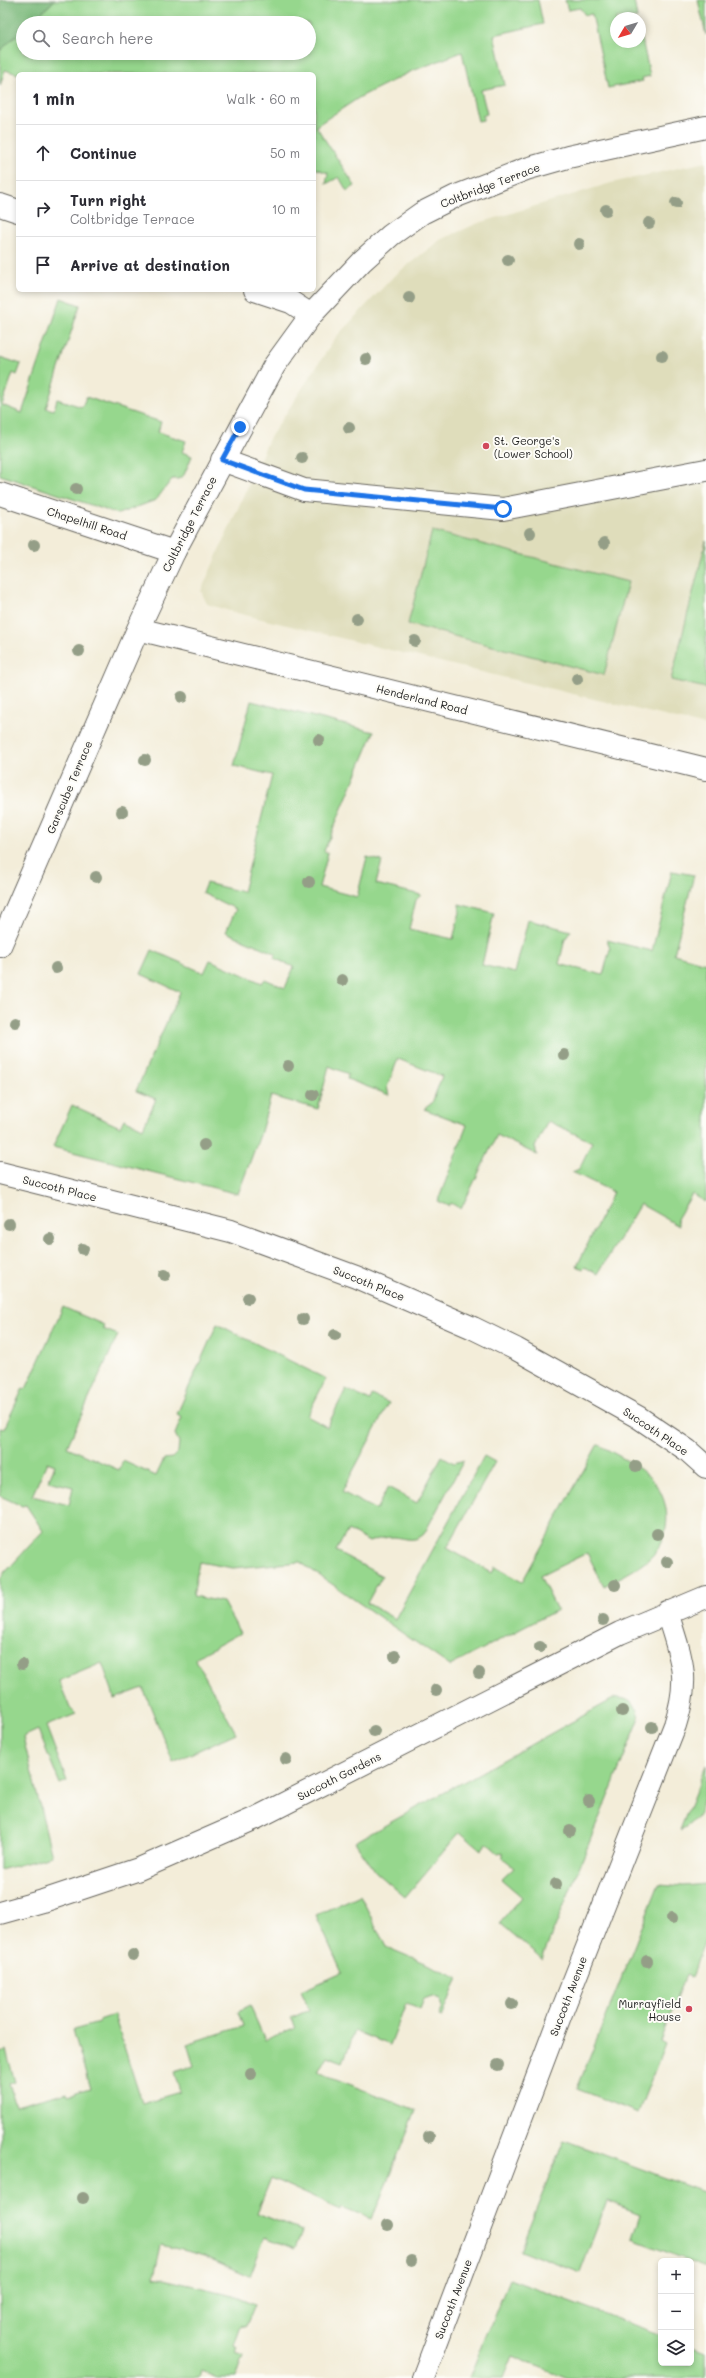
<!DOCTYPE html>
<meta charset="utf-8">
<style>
body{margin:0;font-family:Mali,sans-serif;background:#f2f2f3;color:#2b2b33}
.controls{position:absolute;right:12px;bottom:12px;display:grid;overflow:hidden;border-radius:6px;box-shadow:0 2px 6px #0003}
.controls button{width:36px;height:36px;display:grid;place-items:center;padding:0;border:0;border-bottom:1px solid #e1e1e2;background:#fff;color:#2b2b33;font:20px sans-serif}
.compass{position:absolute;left:610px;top:12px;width:36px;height:36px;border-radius:50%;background:#fff;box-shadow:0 2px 6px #0003;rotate:232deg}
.stop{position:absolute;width:12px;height:12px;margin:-9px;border:3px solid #1a73e8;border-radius:50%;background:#fff}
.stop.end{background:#1a73e8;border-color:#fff;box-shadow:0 1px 4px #0008}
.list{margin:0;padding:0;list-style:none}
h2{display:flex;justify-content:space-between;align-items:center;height:52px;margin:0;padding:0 16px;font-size:17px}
h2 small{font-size:13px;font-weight:400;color:#7c7c81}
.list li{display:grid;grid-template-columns:26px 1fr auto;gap:12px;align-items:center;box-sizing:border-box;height:56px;padding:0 16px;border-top:1px solid #e1e1e2}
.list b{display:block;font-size:15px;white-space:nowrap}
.list p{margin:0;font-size:13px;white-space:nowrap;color:#7c7c81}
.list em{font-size:13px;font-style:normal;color:#7c7c81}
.icon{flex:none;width:22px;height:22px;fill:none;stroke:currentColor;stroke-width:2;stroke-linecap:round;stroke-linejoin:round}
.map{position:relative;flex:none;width:706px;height:2378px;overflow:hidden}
.search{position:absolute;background:#fff;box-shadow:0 2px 6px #0003;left:16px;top:16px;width:300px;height:44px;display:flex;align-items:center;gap:10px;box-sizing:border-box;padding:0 14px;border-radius:22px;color:#7c7c81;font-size:15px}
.panel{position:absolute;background:#fff;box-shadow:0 2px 6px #0003;left:16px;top:72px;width:300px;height:220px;border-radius:6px}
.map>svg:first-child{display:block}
</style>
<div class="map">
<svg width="706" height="2378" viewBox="0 0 706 2378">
<rect width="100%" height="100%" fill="#fdfcf7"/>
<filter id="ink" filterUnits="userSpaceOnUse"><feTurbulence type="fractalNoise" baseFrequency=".025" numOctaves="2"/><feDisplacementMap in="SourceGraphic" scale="8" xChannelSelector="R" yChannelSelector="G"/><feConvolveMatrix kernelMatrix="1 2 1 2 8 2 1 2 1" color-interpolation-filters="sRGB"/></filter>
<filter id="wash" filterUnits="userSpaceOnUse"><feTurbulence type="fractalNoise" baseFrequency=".012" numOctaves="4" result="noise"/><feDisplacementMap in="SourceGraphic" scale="16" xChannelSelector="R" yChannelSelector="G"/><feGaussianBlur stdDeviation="0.9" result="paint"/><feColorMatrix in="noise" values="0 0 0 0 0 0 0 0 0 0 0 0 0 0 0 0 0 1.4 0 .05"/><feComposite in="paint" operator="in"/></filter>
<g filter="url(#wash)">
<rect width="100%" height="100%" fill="#f3edd9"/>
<path fill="#dfddbb" d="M706 162V726L233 612 207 604 201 591 269 439 336 337 394 276 440 240 476 224 611 183Z"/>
<path fill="#96d78d" stroke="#597a54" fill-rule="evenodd" d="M55 0H538L543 24 494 35 505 85 481 90 487 114 483 115V120L478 121 462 52 410 72 360 97 316 126 355 186 347 191 339 177 326 184 328 173 314 168V74H18L5 70 0 86V50L23 29V53H309V23H30Z
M565 0H634L637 18H616V42H640V30L650 76 642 78 643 81 608 88 592 14 585 15 580 8 568 10Z
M698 0H706V35Z
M61 298 80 305 46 408 54 410 57 399 82 407 86 397 161 422 158 432 186 441 182 452 192 456 184 475 178 479H172L156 500 118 514 0 475V357L21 364 17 375 13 373 2 405 22 413Z
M432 531 628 582 604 675 408 624Z
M706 541V688L671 680Z
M251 701 374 732 324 851 328 853 319 887 357 897 367 857 382 861 376 884 421 895 416 900 409 929 453 939 460 912 459 904 494 913 482 965 515 973 528 920 571 931 565 939 559 964 603 975 610 949 607 940 652 951 672 871 694 875 674 954 706 963V1202L692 1194 677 1219 679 1226 640 1204 598 1274 585 1267 583 1269 577 1266 613 1192 572 1172 579 1169 592 1142 548 1121 535 1147 537 1155 497 1135 461 1209 451 1203 449 1206 438 1201 467 1125 424 1109 432 1103 442 1076 398 1059 387 1087 389 1095 347 1079 348 1074 329 1066 318 1109 271 1096 260 1135 238 1194 53 1147 72 1105 120 1127 124 1119 143 1128 156 1099 136 1091 180 992 141 974 152 950 204 973 210 960 262 983 265 979 285 988 294 967 274 958 276 954 226 932 236 909 202 893 206 883 243 892 272 775 234 766Z
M63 1307 104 1325 103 1329 118 1335 67 1447 119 1470 123 1461 156 1476 164 1459 172 1458 178 1452 179 1442 175 1434 182 1417 177 1414 217 1324 326 1379 307 1416 327 1427 346 1389 370 1401 372 1395 389 1403 342 1492 376 1510 388 1487 417 1503 442 1456 454 1463 464 1460 424 1534C414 1543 406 1538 394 1537 385 1537 377 1539 369 1542L348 1530 336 1551 382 1576 367 1603 395 1619 484 1456 495 1462 447 1548 492 1573 495 1567 522 1582 598 1444C614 1454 633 1462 647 1475 672 1496 674 1537 649 1559 636 1570 619 1578 604 1586L587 1553 540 1576 557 1610 450 1666 300 1562 233 1568 199 1562 193 1596 223 1602 240 1633 195 1658 236 1733 173 1762 143 1688 114 1699 112 1690 102 1663 59 1681 70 1708 76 1714 46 1726 67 1781 60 1784 38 1730 23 1737 52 1856 0 1870V1578L43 1531 26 1505 22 1506 0 1496V1428L4 1429 23 1388 26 1389ZM47 1462 55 1465 48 1481 73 1487 69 1505 32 1496Z
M615 1698C629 1697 638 1705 639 1720L542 1959 500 1923 522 1897 501 1879 514 1867 503 1858V1852L498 1853 487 1843 481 1850 460 1832 405 1897 376 1872 355 1842Z
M706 1765C706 1792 706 1818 680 1830Z
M659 1884 683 1886 706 1884V1939L691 1977 686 1975 660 2041 665 2044 638 2113 577 2089Z
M360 1895 386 1947 458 1977 442 2018 439 2017 443 2007 440 1999 432 1996 424 1999 420 2009 406 2004 390 2045 355 2031 343 2062 327 2056 318 2072 416 2110 372 2219 342 2207 341 2210 271 2178 257 2213 302 2231 295 2249 265 2237 250 2276 199 2254 161 2245 154 2277 234 2295 255 2304 246 2326 241 2325 234 2345 238 2347 236 2353 244 2356 236 2378H218L201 2371 199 2378H0V2052L6 2050 15 2082 9 2084 16 2106 67 2092 68 2095 90 2089 73 2030 99 2023V2020L114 2015 142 2103 180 2092 174 2072 194 2066 187 2044 243 2026 238 2012 250 2006 265 2040 296 2027 291 2018 309 2010 301 1991 342 1973 316 1915Z
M564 2140 706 2193V2267L632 2239 640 2214 607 2201 580 2273 520 2250Z
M509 2279 661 2335V2363H691V2346L706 2352V2378H567L512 2356 503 2378H469Z"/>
<path fill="#78b878" stroke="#4a6a4a" d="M0 0H55L30 23H23V29L0 51Z"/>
</g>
<g filter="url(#ink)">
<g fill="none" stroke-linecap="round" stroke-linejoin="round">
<g stroke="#67655e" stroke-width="24">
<path id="lane" d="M222 460 304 490 503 509 706 470
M0 494 174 552"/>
</g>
<g stroke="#67655e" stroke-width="24">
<path id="street" d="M0 205 18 211
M255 290 291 302 311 315
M138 629 706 769
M0 946 138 629 174 552 274 366 311 315 362 261 391 235 422 213 454 197 526 169 568 157 706 127
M0 1173 231 1231 356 1277 473 1328 516 1349 638 1417 687 1450 706 1467
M0 1913 43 1901 139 1869 256 1818 620 1633 706 1597
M423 2378 560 2016 675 1725C691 1676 681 1659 667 1612"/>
</g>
<use href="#lane" stroke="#fff" stroke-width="22"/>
<use href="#street" stroke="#fff" stroke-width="22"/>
</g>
<g fill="#949e87">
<circle cx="676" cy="203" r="6"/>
<circle cx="606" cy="210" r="6"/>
<circle cx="649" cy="223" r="6"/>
<circle cx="579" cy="244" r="6"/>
<circle cx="508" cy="260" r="6"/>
<circle cx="409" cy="298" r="6"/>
<circle cx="662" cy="356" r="6"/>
<circle cx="366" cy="359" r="6"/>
<circle cx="349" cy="428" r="6"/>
<circle cx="302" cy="458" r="6"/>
<circle cx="76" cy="489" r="6"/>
<circle cx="530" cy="533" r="6"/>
<circle cx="604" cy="543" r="6"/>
<circle cx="34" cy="545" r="6"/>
<circle cx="357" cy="619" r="6"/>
<circle cx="415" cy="641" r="6"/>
<circle cx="79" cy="651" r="6"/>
<circle cx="577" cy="679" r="6"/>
<circle cx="182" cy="697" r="6"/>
<circle cx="319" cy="740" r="6"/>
<circle cx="145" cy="760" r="6"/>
<circle cx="122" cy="812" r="6"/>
<circle cx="96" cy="877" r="6"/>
<circle cx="309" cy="882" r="6"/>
<circle cx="56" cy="968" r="6"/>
<circle cx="342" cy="980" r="6"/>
<circle cx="15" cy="1022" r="6"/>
<circle cx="564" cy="1055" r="6"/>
<circle cx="288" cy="1066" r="6"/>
<circle cx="313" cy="1095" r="6"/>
<circle cx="204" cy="1145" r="6"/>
<circle cx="9" cy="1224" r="6"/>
<circle cx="50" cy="1239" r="6"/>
<circle cx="83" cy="1249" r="6"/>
<circle cx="165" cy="1275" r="6"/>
<circle cx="248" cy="1298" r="6"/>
<circle cx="303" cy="1319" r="6"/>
<circle cx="335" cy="1335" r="6"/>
<circle cx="636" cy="1466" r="6"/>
<circle cx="657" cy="1534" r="6"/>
<circle cx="667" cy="1562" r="6"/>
<circle cx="615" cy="1585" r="6"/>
<circle cx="603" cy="1620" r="6"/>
<circle cx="540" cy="1647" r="6"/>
<circle cx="395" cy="1656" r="6"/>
<circle cx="22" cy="1664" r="6"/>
<circle cx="479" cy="1673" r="6"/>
<circle cx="436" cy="1690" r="6"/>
<circle cx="622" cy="1711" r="6"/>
<circle cx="652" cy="1727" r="6"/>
<circle cx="374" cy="1731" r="6"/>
<circle cx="286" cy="1759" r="6"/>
<circle cx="589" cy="1801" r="6"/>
<circle cx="570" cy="1831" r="6"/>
<circle cx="556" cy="1884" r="6"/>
<circle cx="672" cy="1918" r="6"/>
<circle cx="133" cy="1955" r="6"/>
<circle cx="647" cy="1961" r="6"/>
<circle cx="512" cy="2004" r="6"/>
<circle cx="498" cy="2065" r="6"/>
<circle cx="251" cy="2074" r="6"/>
<circle cx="429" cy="2137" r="6"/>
<circle cx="83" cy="2198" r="6"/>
<circle cx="388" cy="2225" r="6"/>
<circle cx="411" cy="2261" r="6"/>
</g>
</g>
<g fill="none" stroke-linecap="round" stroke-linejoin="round" filter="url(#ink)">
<path stroke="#1a73e8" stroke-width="5" d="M240 427 222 460 304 490 503 509"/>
</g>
<g fill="#d1495b" stroke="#fdfcf7" stroke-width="1.5">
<circle cx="486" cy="446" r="4"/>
<circle cx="689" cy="2009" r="4"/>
</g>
<g text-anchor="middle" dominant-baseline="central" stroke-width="4" stroke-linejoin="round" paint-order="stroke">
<g font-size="11" fill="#1c1c1c" stroke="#fdfcf7">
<text transform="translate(490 185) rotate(-21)">Coltbridge Terrace</text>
<text transform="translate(87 523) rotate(18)">Chapelhill Road</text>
<text transform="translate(189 524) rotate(-63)">Coltbridge Terrace</text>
<text transform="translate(422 699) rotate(14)">Henderland Road</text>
<text transform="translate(69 787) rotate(-67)">Garscube Terrace</text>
<text transform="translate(60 1188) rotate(14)">Succoth Place</text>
<text transform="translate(369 1283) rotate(22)">Succoth Place</text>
<text transform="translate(656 1431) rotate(34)">Succoth Place</text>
<text transform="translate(339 1776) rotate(-27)">Succoth Gardens</text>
<text transform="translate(568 1996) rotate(-69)">Succoth Avenue</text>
<text transform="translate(453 2299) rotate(-69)">Succoth Avenue</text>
</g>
<g font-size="11" fill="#1c1c1c" stroke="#fdfcf7" text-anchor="start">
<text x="494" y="440">St. George's<tspan x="494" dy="13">(Lower School)</tspan></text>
<text x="681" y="2003" text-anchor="end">Murrayfield<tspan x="681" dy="13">House</tspan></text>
</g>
</g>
</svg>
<div class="controls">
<button>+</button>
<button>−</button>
<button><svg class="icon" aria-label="layers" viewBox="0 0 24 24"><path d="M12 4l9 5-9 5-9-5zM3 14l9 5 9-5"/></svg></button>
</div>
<svg class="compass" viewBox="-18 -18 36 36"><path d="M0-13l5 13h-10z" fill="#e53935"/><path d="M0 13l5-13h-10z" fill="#7c7c81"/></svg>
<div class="stop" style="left:503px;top:509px"></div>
<div class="stop end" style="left:240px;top:427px"></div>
<div class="search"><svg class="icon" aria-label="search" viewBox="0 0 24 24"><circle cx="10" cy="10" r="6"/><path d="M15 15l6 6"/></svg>Search here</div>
<section class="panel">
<h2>1 min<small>Walk · 60 m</small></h2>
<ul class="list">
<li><svg class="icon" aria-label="ahead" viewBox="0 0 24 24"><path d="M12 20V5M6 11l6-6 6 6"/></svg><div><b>Continue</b></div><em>50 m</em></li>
<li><svg class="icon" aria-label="right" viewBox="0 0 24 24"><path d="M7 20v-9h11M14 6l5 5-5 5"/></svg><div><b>Turn right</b><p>Coltbridge Terrace</p></div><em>10 m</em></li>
<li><svg class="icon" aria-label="arrive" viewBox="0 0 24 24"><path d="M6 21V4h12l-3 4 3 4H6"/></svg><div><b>Arrive at destination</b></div></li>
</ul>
</section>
</div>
